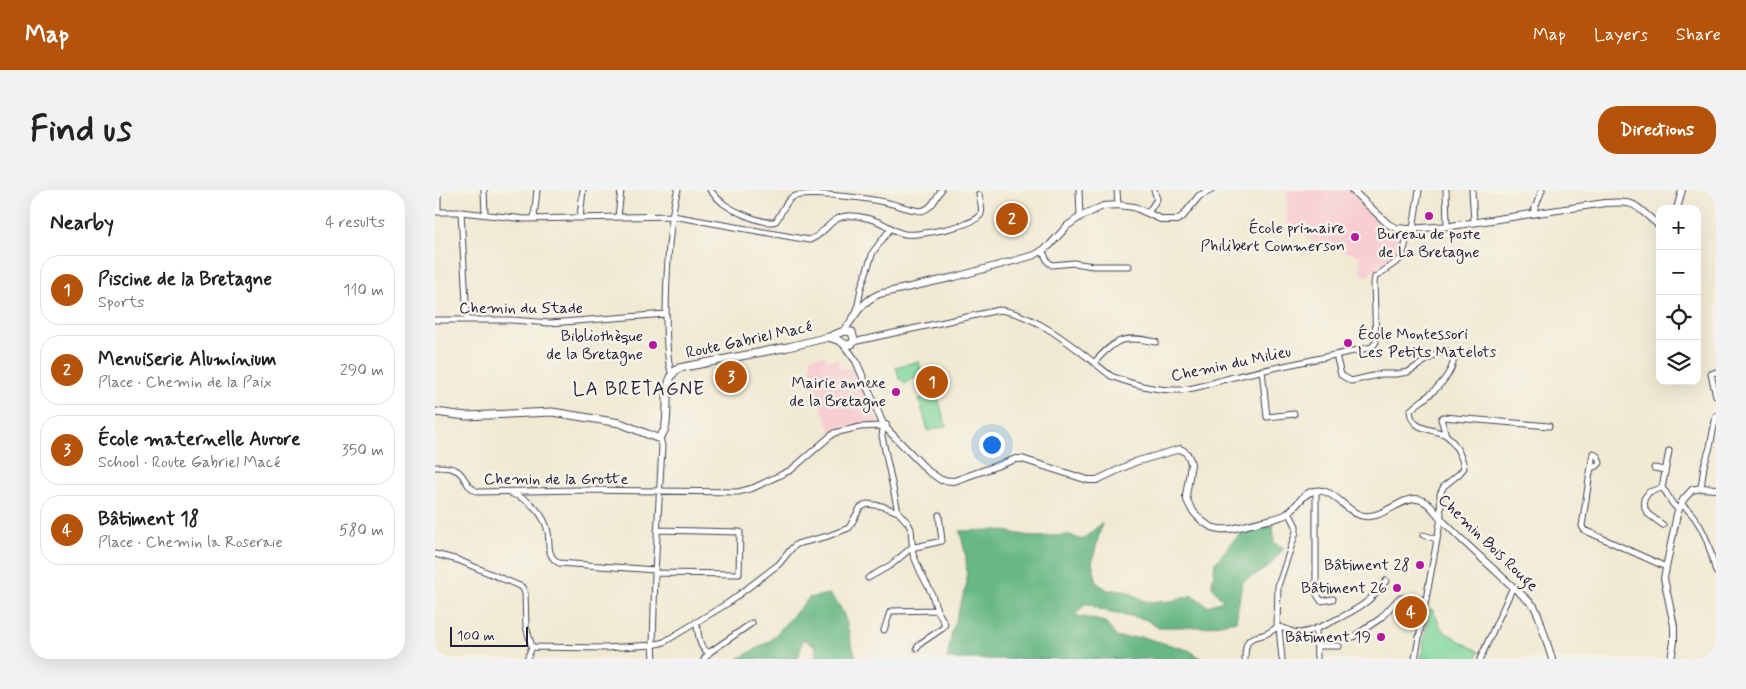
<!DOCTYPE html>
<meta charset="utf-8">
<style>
body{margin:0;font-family:Mynerve,sans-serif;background:#f2f2f2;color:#222}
.controls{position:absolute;right:15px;top:15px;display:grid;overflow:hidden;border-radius:10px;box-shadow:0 5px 20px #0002}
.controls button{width:45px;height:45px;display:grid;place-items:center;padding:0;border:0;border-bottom:1px solid #e0e0e0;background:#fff;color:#222;font:25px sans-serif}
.scale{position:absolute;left:15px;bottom:12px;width:78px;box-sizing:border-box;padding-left:5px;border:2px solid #22223b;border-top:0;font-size:14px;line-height:18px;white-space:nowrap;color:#22223b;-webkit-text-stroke:4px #f7f3e8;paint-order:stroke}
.you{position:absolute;left:556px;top:254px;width:18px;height:18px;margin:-12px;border:4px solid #fff;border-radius:50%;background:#1a73e8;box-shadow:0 0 0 8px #1a73e833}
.badge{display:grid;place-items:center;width:32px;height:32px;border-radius:50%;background:#b45309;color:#fff;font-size:16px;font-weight:700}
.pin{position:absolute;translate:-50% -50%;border:2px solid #fff;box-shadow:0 1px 5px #0006}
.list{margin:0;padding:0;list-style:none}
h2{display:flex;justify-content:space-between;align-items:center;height:65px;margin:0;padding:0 20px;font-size:21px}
h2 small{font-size:16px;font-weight:400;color:#767676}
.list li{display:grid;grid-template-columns:32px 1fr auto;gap:15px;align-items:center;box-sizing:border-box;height:70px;margin:0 10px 10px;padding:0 10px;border:1px solid #e0e0e0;border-radius:20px}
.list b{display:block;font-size:19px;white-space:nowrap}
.list p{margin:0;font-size:16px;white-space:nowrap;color:#767676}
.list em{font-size:16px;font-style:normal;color:#767676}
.icon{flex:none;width:28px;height:28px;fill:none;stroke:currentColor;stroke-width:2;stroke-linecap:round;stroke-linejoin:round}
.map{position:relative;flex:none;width:1281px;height:469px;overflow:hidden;border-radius:20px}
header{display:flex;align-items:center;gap:30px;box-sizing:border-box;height:70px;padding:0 25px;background:#b45309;color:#fff}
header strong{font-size:24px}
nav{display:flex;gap:28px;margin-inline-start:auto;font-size:18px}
.intro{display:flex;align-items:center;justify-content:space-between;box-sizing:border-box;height:120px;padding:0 30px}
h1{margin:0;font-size:35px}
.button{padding:12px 22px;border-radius:20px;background:#b45309;color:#fff;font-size:18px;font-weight:700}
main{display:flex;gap:30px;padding:0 30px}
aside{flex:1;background:#fff;border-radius:20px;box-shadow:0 5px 20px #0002}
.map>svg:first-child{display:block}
</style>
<header>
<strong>Map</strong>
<nav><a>Map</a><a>Layers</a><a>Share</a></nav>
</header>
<div class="intro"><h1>Find us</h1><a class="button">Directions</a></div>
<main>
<aside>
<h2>Nearby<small>4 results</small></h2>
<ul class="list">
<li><span class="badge">1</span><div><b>Piscine de la Bretagne</b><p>Sports</p></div><em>110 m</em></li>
<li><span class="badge">2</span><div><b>Menuiserie Aluminium</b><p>Place · Chemin de la Paix</p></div><em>290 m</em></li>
<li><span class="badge">3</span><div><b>École maternelle Aurore</b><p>School · Route Gabriel Macé</p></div><em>350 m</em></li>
<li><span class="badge">4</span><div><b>Bâtiment 18</b><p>Place · Chemin la Roseraie</p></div><em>580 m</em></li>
</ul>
</aside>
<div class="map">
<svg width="1281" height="469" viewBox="0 0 1281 469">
<rect width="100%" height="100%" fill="#f7f3e8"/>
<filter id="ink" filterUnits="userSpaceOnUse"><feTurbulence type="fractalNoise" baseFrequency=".02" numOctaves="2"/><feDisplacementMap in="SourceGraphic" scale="10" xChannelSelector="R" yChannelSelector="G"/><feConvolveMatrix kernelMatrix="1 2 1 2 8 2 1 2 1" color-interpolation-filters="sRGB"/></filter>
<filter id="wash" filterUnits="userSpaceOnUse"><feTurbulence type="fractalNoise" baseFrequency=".0096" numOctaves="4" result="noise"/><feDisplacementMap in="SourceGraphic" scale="20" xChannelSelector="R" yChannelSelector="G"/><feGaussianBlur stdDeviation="1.12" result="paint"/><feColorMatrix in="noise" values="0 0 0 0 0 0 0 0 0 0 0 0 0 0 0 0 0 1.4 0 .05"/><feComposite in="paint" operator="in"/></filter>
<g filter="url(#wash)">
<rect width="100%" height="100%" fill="#f0ead3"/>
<path fill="#f7cfd2" d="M852 0H913L947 35 958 41 969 43 961 70 943 74 942 81 935 82V86L926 85 925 66 883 55 852 34Z
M390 165 392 170 403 169 404 179 422 177 423 188H426L428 198H430L438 222 443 231 440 235 401 238 396 243 378 194 375 167Z"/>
<path fill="#80d79c" stroke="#517c6c" d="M484 171 486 182H483L480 188 475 190 471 194 464 188 461 177Z
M502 204 511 236 493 241 484 209Z
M994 420H998L1005 436 1010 442 1044 462 1041 469H986Z"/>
<path fill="#68b884" stroke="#456d60" d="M838 330 839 353 849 358 832 378 807 392 801 431 768 437H722L710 429 667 420 651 413 640 425 670 432 682 448 707 447 753 460 768 469H512L517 442 532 393 531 367 525 341 565 340 599 347 635 345 647 350 667 333 657 372 662 393 673 400H689L712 412 736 411 758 405 772 416 788 411 777 396 780 373 798 351 815 337Z
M394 404C414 420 412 446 422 469H380L381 456 368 449 363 469H303L335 451 374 408Z"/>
<path fill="#5fc9db" stroke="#40768b" d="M502 184 505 190 501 196 498 197 491 195 489 189Z"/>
</g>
<g filter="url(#ink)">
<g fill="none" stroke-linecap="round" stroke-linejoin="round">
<g stroke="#414052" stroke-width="7">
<path id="minor" d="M3 0V22
M49 0 50 24
M275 0C279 5 284 10 289 14 299 21 330 36 341 31 346 24 350 13 356 8 366 0 430 8 444 11 458 13 471 19 486 21 496 19 501 9 506 0
M644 0 645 27
M682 0 683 15
M1011 0 1012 36
M1037 0 1039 32
M0 22H26L90 29 238 26 374 50C389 46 395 27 412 26 424 25 442 30 452 36 458 39 463 43 470 44 482 46 541 36 546 24 548 19 545 11 544 5
M26 22 32 130
M713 23 722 9 719 0
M1098 23 1107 0
M145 27 148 0
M183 27 186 0
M99 28 102 0
M978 39 984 0
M608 62 613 72 617 75 639 73 658 76H694
M422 120 426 98 438 62 456 38
M0 130H77L115 133 231 124
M418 152 564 120C603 124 645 162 676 186 699 195 723 201 747 200 766 198 784 190 803 186 847 176 892 167 937 157L941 152 939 93 940 87 967 68 974 39
M901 165 906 185 916 191 947 184H961L973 182 1001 164 1012 161 1018 164C1022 178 1004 197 994 205 988 211 981 214 975 221 977 240 994 238 1009 244 1018 248 1028 268 1029 278L1024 284 1009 296 1005 304 1006 328 980 469
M659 173C681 148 689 145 721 152
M827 180 832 227 859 224
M1281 182 1276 184 1281 206
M237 185C226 157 232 29 243 0
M448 239 447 246 463 322 473 333 476 339 478 364 485 381 496 402 502 420 457 421 455 422 449 440
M1011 245 1006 229 1008 227 1114 236
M0 277C37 276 22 294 44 302L144 300 303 302 318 298 356 280 399 243 425 237 447 236
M1156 278 1162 276 1165 273 1163 267 1158 263 1147 336 1149 340 1231 377
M1219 278 1230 280
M1227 298 1234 261
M1266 298 1269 276 1275 257 1281 226
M881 301V403L886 411 898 409
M77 304C94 309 109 323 113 342 115 353 111 366 124 373L220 380
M1246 314C1268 330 1275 358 1281 382
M1228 335 1213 324 1210 319 1209 309 1214 302 1227 298C1236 306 1233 312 1243 319
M988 345 1002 349
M0 364 23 370 87 397 90 403 91 437 97 457
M220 383 304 384 305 342 222 340
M433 388 456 375 476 358 507 351 504 325
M261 432C264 442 263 461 275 462L317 433
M842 437C850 437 856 443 864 443 880 442 923 420 935 409 941 403 946 397 951 391
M842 437 843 396 861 342V336L854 322
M844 438 847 469
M881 438 882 469
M918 447 946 428 963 409 967 408 990 410
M882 456H904
M482 458 486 453 508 438 510 434 502 420
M92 469 97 457 170 458 218 455 229 452 293 413 344 374 357 358 362 354 393 346 414 338 425 318 432 314 447 316 463 322
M219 469 218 455 220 383 227 256 225 247
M269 469 275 462
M810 469C810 437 823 454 842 437
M1045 469 1078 397"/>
</g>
<g stroke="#414052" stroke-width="8">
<path id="tertiary" d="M917 0 953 34 961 38 973 39 1016 36 1170 13C1206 10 1199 17 1225 36
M1242 19 1247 0
M409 141C420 126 426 112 444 104L520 87 600 65 614 56 632 36 645 27 668 16 683 15 699 17 728 30H742L748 26 764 6 776 0
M409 155 421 171 448 234 451 235V238L493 281 506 290 519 291 581 269H587L653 290H662L700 272 745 259C751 261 755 267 756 274L751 306C754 320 769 337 784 339 796 341 810 335 821 333 830 330 842 329 850 325 861 319 867 303 879 301 898 297 909 320 925 325 945 332 965 307 982 309 993 310 1000 322 1007 330 1036 360 1068 387 1099 416L1104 427 1117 469
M1236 469 1239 452V436L1229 388 1242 324 1248 310 1257 300 1266 298 1281 299"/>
</g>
<g stroke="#414052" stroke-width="9">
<path id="secondary" d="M0 222 31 226 117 222 185 233 222 248C242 240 221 192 244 178L353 157 394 147 409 141 417 142 419 150 417 154 411 155 405 151 394 147"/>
</g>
<use href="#minor" stroke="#fff" stroke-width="5"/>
<use href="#tertiary" stroke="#fff" stroke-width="6"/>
<use href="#secondary" stroke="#fff" stroke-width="7"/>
</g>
</g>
<g fill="#b5179e" stroke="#f7f3e8" stroke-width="2">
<circle cx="994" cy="26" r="5"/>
<circle cx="920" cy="47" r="5"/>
<circle cx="913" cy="153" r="5"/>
<circle cx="218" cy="155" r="5"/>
<circle cx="461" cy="202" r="5"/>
<circle cx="985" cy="375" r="5"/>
<circle cx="962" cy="398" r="5"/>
<circle cx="946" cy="447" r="5"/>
</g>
<g text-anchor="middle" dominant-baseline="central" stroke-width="5" stroke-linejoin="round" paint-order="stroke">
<g font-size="16" fill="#22223b" stroke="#f7f3e8" text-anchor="end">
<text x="910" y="38">École primaire<tspan x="910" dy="18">Philibert Commerson</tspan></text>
<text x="994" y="44" text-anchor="middle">Bureau de poste<tspan x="994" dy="18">de La Bretagne</tspan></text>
<text x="923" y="144" text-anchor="start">École Montessori<tspan x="923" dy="18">Les Petits Matelots</tspan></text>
<text x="208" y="146">Bibliothèque<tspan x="208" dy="18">de la Bretagne</tspan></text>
<text x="451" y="193">Mairie annexe<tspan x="451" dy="18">de la Bretagne</tspan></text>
<text x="975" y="375">Bâtiment 28</text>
<text x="952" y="398">Bâtiment 26</text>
<text x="936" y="447">Bâtiment 19</text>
</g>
<g font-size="16" fill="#22223b" stroke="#f7f3e8">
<text x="86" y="118">Chemin du Stade</text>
<text transform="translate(314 150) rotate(-12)">Route Gabriel Macé</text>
<text transform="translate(796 174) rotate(-12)">Chemin du Milieu</text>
<text x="121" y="289">Chemin de la Grotte</text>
<text transform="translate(1053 353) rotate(44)">Chemin Bois Rouge</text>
</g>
<g font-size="19" letter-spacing="1" fill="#22223b" stroke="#f7f3e8">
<text x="204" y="199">LA BRETAGNE</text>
</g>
</g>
</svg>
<div class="controls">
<button>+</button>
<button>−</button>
<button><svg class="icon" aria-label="locate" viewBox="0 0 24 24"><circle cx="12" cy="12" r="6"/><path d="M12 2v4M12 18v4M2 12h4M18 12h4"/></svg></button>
<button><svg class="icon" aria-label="layers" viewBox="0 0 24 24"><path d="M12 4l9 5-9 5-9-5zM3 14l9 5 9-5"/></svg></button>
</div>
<div class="scale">100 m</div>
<div class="you"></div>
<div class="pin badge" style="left:497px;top:192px">1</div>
<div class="pin badge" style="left:577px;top:29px">2</div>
<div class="pin badge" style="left:296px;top:187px">3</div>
<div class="pin badge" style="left:976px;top:422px">4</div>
</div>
</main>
